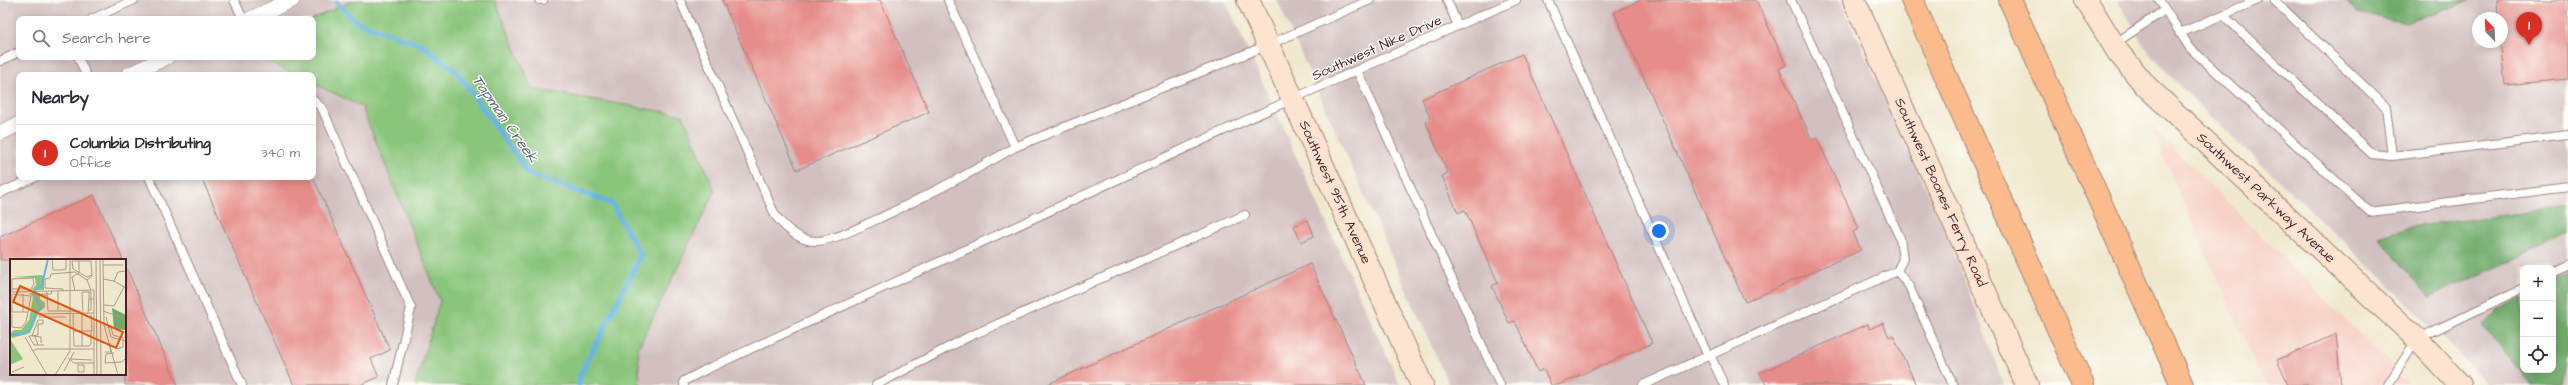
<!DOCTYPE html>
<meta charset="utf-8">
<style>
body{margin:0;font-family:"Architects Daughter",sans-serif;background:#f7f7f7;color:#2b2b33}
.controls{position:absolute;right:12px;bottom:12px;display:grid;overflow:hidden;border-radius:8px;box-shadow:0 2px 10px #0003}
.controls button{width:36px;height:36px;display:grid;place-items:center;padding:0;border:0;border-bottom:1px solid #e1e1e2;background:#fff;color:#2b2b33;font:20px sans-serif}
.compass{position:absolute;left:2472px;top:12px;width:36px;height:36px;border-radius:50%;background:#fff;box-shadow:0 2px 10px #0003;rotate:336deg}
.you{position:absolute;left:1659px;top:231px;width:14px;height:14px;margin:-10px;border:3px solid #fff;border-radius:50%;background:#1a73e8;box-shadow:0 0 0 6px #1a73e833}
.badge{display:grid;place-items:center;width:26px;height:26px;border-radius:50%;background:#d93025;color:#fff;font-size:13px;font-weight:700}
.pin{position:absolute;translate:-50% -33px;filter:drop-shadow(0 1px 2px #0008)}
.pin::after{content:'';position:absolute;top:21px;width:14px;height:12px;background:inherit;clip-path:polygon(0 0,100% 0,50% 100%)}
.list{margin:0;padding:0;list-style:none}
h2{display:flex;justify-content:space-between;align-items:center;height:52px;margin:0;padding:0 16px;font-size:17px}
h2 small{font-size:13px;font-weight:400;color:#7c7c81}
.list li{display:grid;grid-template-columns:26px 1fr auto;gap:12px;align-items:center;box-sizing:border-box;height:56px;padding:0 16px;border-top:1px solid #e1e1e2}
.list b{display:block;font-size:15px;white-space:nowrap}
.list p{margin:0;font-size:13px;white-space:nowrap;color:#7c7c81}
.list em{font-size:13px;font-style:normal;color:#7c7c81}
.icon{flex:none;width:22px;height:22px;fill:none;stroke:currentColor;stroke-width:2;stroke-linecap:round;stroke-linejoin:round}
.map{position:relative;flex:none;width:2568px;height:385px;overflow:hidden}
.search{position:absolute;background:#fff;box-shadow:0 2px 10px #0003;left:16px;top:16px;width:300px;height:44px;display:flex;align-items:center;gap:10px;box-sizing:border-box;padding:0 14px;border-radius:8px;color:#7c7c81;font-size:15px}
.panel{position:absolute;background:#fff;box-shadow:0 2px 10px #0003;left:16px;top:72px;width:300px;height:108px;border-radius:8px}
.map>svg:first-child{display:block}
</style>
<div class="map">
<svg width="2568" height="385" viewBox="0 0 2568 385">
<rect width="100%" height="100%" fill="#fdfcf7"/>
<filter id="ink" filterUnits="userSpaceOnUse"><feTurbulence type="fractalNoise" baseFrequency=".025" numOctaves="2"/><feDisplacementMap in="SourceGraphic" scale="8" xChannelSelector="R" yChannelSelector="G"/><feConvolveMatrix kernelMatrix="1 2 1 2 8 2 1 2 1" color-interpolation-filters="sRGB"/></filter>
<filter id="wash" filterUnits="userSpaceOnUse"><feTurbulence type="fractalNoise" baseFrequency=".012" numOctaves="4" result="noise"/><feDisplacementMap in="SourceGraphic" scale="16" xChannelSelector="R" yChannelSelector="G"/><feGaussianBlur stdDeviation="0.9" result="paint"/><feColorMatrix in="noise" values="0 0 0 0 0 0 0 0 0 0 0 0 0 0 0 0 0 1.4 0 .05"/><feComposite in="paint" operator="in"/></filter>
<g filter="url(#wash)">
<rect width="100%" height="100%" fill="#f0e8cd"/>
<path fill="#f7d1c7" d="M2148 123 2396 370 2410 385H2265Z"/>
<path fill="#d2bfc0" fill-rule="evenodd" d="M0 0H1225L1400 385H0ZM19 19H313V57H19ZM19 75H313V177H19ZM11 260H125V374H11Z
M1277 0H1840L1947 234 2004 385H1449Z
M2117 0H2568V385H2489L2381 277 2193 100 2150 54ZM2478 18H2502V42H2478ZM2523 268H2553V370H2523Z"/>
<path fill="#8ac57b" stroke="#6a7253" d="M355 0H495L532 89 683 115 715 191 638 348 640 385H415L440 301 362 107 313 83V75H296L259 57H313L312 19Z"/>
<path fill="#6faa6b" stroke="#5c644b" d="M2346 0H2470L2406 23 2357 13Z
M2568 207V236L2429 297 2379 237 2410 227Z
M2568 276V355L2563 385H2532L2482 326 2497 311 2523 298V370H2553V284Z"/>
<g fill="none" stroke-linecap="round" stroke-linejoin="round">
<path stroke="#67b5e1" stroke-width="5.5" d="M337 3 357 22 422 45 457 72 529 174 611 203 641 255 580 376 579 385"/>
</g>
<g id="blocks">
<path fill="#e68c89" d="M722 0H880L929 112 797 170Z
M1641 0H1756L1786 65 1779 69 1812 140 1817 138 1859 229 1853 232 1861 250 1745 302 1614 12Z
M2497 0H2568V79L2505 85 2500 42 2502 18H2498Z
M1522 54 1652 343 1558 385H1551L1544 369 1538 372 1515 321 1509 323 1492 286 1498 283 1465 210 1458 213 1442 176 1448 173 1425 121 1430 118 1422 99Z
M201 177H313L390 350 371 359 379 377 360 385H294Z
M94 195 123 260H0V237Z
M1308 220 1314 236 1301 242 1294 226Z
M1310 264 1366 385H1046Z
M125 265 178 385H125Z
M1883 323 1889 337 1893 335 1916 385H1766L1760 373 1868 324 1869 329Z
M2336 334 2341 385H2288L2277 360Z"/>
</g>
</g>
<g filter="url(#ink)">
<use href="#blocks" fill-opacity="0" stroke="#9d847c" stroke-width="1"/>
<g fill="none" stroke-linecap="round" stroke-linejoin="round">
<g stroke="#9d847c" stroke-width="10">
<path id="lane" d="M234 0 243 19
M539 0H543
M680 0 775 215C784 227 800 242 817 241 839 239 861 226 880 218 926 196 971 173 1015 147L1268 45 1370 0
M948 0 1015 147
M1447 0 1458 26
M1548 0 1708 356
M2159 0 2190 48 2370 212 2568 187
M2274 0 2386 107 2392 156 2568 135
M2223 15 2372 154 2392 156
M92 19 134 0
M2180 33 2258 0
M2114 44 2165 10
M78 57 86 75
M0 61 19 52
M1357 70 1500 385
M313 100 322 108 411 308 393 385
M149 177 242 385
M0 193 36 177
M1897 271 1909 286 1953 385
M2553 273 2568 266
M1710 355 1724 385
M684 385V381L707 369 1292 99 1516 0
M876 385 968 337 1245 215
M1643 385 1897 271 1903 259 1900 238 1791 0
M2388 385 2417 339 2523 288"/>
</g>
<g stroke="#9d847c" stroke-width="16">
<path id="street" d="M250 19 292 0
M128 75 167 57
M0 133 19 124"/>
</g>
<g stroke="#9d847c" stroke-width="24">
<g id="secondary">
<path id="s1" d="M1248 0 1422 385"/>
<path id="s2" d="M1854 0 2027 385"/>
<path id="s3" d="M2086 0 2118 52 2146 86 2417 339 2460 385"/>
</g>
</g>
<g stroke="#9d847c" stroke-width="24">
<path id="highway" d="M1912 0 2083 385
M2010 0 2182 385"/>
</g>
<use href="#lane" stroke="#fff" stroke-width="8"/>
<use href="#street" stroke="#fff" stroke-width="15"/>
<use href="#secondary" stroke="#fde4d1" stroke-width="22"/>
<use href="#highway" stroke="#fbbb8c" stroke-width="22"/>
</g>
</g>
<g text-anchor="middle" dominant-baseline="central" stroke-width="3" stroke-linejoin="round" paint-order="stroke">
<g font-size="14" fill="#4a1f2b" stroke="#fdfcf7">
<text transform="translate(1377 48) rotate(-24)">Southwest Nike Drive</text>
<text stroke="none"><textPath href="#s2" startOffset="211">Southwest Boones Ferry Road</textPath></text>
<text stroke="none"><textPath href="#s1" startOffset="211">Southwest 95th Avenue</textPath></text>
<text stroke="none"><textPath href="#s3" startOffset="269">Southwest Parkway Avenue</textPath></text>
</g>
<g font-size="15" font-style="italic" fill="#565b74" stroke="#fdfcf7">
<text transform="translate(505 119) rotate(55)">Tapman Creek</text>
</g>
</g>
<g transform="translate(10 259)">
<rect width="116" height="116" fill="#f0e8cd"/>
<path d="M32 16 34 18V31H21L26 26 25 19 2 18ZM19 34H30V40L35 44V48L29 53 20 74 2 79 0 75 4 71H11L19 61 23 38ZM0 80 13 100 0 106Z" fill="#8ac57b"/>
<path d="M102 49 116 56V71L104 70Z" fill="#6faa6b"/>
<path fill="none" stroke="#67b5e1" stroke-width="2" d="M24 32 32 26 38 0M0 76 14 75 21 69 26 54 31 49 24 34"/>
<path fill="none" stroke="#ae988c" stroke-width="1" d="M42 0 43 11H52L56 10V0M86 0 87 116M90 0 91 116M93 0 94 66 108 116M93 6H113M93 20 104 22 116 29M77 21 82 17V16L81 2H62L63 10 77 18 82 16M104 22 108 13 116 12M2 30H19M48 32V51M53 32V30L35 29V20L40 19 41 15 65 13 77 21 81 31M65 32 62 18 69 14V2M0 33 84 31M2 33V20L23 19 24 25 19 33M37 33 38 52H71M13 35V53M37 37 31 35H41L42 32M94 46 104 47 114 28M78 51H81V33H79M93 52 116 60M0 53H18L21 37 2 35V53M63 54 64 87H79L81 85V72M72 54V72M73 54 72 33H79V40H84M78 54 79 40M2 55V68L11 69 16 63 18 53M56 58H29L31 55 84 54M96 58 101 78 116 82M28 61 22 77 31 78V84M97 68H101L103 76 113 79V88L107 90M63 72H82L81 55M72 72V87M15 78 23 92M25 78 28 86H34M28 86H24L19 77 28 76V65H33V61H28M95 93H101L99 85 101 84M104 94 96 95 95 104 112 103 116 99M58 99 64 104H84M61 100 82 101M68 104V113H74V106H68M54 112 64 93M2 113 14 108M37 116 23 92 27 90H84M45 116 60 92V0M84 116V31"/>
<path fill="#e0560e" fill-opacity="0.15" stroke="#e0560e" stroke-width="2" d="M10 27 113 73 106 89 3 43Z"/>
<rect width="116" height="116" fill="none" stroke="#4a1f2b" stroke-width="2"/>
</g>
</svg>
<div class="controls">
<button>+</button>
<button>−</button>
<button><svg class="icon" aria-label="locate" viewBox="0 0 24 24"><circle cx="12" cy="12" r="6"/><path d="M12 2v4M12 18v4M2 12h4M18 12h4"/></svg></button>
</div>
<svg class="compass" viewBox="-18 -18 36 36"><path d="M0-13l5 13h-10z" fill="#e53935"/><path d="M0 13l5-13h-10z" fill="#7c7c81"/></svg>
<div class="you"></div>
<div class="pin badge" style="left:2529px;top:45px">1</div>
<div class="search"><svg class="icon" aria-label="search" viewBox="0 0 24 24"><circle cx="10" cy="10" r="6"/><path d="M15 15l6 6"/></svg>Search here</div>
<section class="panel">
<h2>Nearby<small></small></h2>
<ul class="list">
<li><span class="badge">1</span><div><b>Columbia Distributing</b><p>Office</p></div><em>340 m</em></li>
</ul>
</section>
</div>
